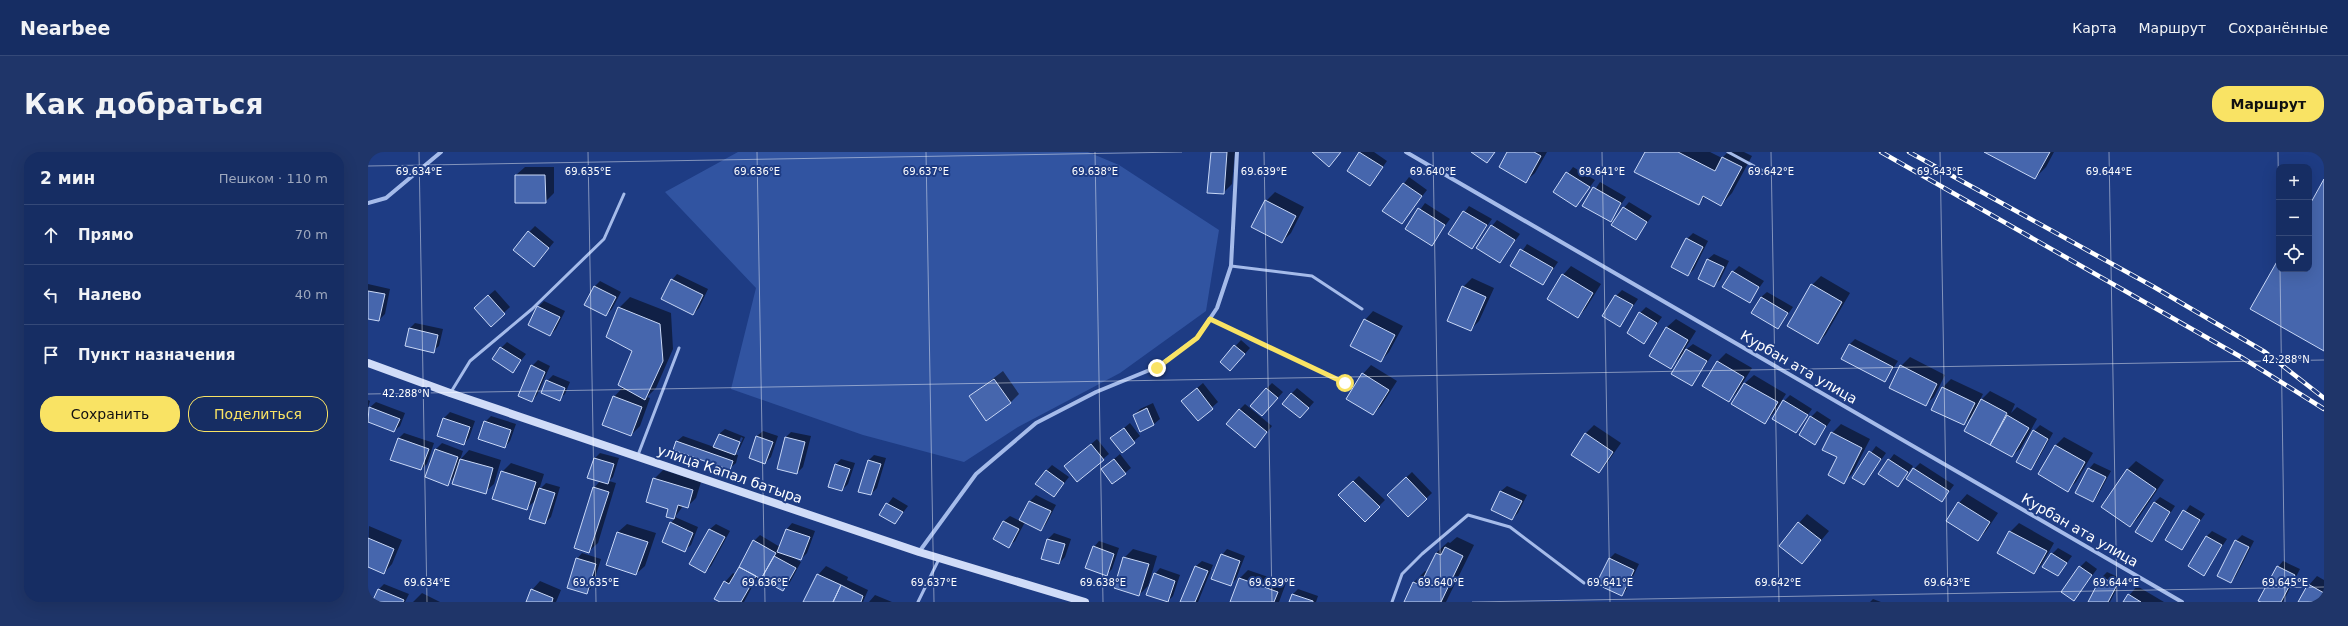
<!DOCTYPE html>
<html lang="ru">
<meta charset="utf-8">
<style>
body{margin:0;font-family:"DejaVu Sans",sans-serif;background:#1f3569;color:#f1f3f6}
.controls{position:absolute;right:12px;top:12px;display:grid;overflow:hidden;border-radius:8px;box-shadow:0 4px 16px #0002}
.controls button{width:36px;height:36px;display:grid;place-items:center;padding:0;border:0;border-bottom:1px solid #354978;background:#162d63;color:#f1f3f6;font:20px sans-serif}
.stop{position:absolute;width:12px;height:12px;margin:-9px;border:3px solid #f9e364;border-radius:50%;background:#fff}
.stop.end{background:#f9e364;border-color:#fff;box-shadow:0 1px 4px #0008}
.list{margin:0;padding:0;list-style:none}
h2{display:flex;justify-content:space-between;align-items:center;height:52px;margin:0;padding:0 16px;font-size:17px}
h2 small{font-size:13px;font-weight:400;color:#9ea8be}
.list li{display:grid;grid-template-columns:26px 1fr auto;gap:12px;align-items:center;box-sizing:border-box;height:60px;padding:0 16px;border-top:1px solid #354978}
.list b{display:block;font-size:15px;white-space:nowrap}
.list em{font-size:13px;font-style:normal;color:#9ea8be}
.actions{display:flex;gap:8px;padding:12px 16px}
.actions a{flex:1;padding:9px 0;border:1px solid #f9e364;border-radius:16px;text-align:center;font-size:14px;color:#f9e364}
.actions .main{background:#f9e364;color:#111}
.icon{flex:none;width:22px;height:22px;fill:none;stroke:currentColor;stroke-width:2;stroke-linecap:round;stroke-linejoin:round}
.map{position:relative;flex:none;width:1956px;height:450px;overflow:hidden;border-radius:16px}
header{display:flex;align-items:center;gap:24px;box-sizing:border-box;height:56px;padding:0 20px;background:#162d63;border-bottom:1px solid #354978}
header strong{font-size:19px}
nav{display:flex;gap:22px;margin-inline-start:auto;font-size:14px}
.intro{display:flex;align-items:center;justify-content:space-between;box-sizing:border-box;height:96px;padding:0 24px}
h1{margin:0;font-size:28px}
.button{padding:10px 18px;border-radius:16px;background:#f9e364;color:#111;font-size:14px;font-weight:700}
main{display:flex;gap:24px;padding:0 24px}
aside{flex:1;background:#162d63;border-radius:16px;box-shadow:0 4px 16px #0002}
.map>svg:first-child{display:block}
</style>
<header>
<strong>Nearbee</strong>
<nav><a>Карта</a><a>Маршрут</a><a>Сохранённые</a></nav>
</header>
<div class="intro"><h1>Как добраться</h1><a class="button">Маршрут</a></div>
<main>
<aside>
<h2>2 мин<small>Пешком · 110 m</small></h2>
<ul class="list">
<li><svg class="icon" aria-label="ahead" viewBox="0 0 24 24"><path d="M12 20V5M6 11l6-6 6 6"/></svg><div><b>Прямо</b></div><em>70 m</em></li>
<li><svg class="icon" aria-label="left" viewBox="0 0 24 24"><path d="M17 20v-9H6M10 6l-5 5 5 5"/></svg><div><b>Налево</b></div><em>40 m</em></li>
<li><svg class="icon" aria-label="arrive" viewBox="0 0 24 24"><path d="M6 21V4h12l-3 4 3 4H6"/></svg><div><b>Пункт назначения</b></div></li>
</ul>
<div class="actions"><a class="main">Сохранить</a><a>Поделиться</a></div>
</aside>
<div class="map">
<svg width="1956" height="450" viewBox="0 0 1956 450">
<rect width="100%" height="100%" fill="#1e3c84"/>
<path fill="#3154a1" d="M370 0H720L751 13 851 78 838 159 752 221 650 275 596 310 495 283 363 237 388 136 297 40Z"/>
<path fill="#0007" fill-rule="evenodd" d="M844 0H867L864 32 855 41Z
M993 0H1006L1019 9 1002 33 980 19Z
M1141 0H1179L1167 21 1158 29Z
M1278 0H1342L1354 6 1360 0H1376L1384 4 1364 41 1353 53 1337 45 1330 51Z
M1618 0H1686L1678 15 1667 26Z
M157 15H186V41L177 50 148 23Z
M1205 15 1227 28 1208 54 1186 40Z
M1041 25 1059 38 1033 71 1016 58Z
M1232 30 1258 45 1242 69 1216 54Z
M907 40 936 55 923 81 914 90 898 49Z
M1261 50 1284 64 1267 87 1256 56Z
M1057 51 1082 67 1063 93 1038 77Z
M1101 54 1124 67 1104 96 1081 82Z
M1129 68 1152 82 1132 110 1124 74Z
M167 74 186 90 166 114 161 80Z
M1325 81 1340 89 1326 117 1320 123 1319 87Z
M1159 92 1190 110 1175 132 1144 114Z
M1346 102 1361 109 1352 128 1346 133 1331 126 1340 107Z
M1203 114 1233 132 1218 156 1210 165 1195 123Z
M1371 114 1396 129 1381 150 1365 120Z
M309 122 340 137 331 156 325 162 304 128Z
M1453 124 1482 141 1458 182 1450 191 1444 133Z
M1104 126 1126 136 1111 169 1102 178 1095 135Z
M232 129 253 140 244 157 238 163 226 135Z
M0 132 22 137 17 162 11 168 0 166Z
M127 138 142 155 123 173 113 150Z
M1254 138 1270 147 1252 173 1248 144Z
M1399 140 1425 155 1410 176 1393 145Z
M262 145 303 161 305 197 288 236 279 245 282 246 272 274 263 283 246 245 255 235 265 198 251 156Z
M176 149 197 159 188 177 182 183 170 155Z
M1278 155 1294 165 1276 190 1272 161Z
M1005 159 1035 174 1021 200 1013 209 997 168Z
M1308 167 1328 179 1315 200 1325 192 1344 203 1324 233 1314 203 1303 215 1282 203 1299 175Z
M47 171 75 177 71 194 65 199 41 177Z
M1487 187 1530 209 1517 229 1481 193Z
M873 188 882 196 868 212 853 210Z
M139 190 158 202 145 219 133 196Z
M1358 201 1384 216 1369 240 1361 249 1349 210Z
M1542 205 1577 223 1566 245 1557 253 1533 214Z
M170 208 182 214 169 243 164 249V214Z
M1003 213 1029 229 1013 254 1005 262 995 222Z
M635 219 651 242 642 251 602 244Z
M185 223 202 230 197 242 191 247 174 240 179 229Z
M1386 223 1418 242 1405 262 1397 270 1365 252 1377 231Z
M1583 227 1615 242 1611 250 1622 239 1647 252 1643 261 1649 255 1669 267 1653 296 1644 304 1597 278 1604 264 1596 272 1574 236Z
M835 231 850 250 830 268 820 244Z
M904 231 915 240 900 257 898 237Z
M929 236 946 250 938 259 923 242Z
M1422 243 1444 257 1428 280 1416 249Z
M0 248 2 249 0 256Z
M8 250 37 261 32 274 26 279 0 269V257Z
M785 251 792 267 786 272 773 278 766 263 772 257Z
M877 252 904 274 892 289 871 258Z
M1449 259 1463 268 1447 291 1443 265Z
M82 260 107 269 101 286 96 292 70 283 76 266Z
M123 264 148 272 142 289 137 295 117 270Z
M762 271 772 284 754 299 744 286Z
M1473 272 1502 287 1484 322 1475 330 1464 281Z
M1226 273 1253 291 1239 311 1231 320 1217 282Z
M1672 273 1685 281 1668 311 1662 317 1666 279Z
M357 277 377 285 372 296 367 302 370 303 368 311 362 316 309 289 315 284 346 295 351 282ZM373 285 375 286 370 297H368Z
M395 279 410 284 403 305 397 311 382 306 389 284Z
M423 280 443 284 435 315 429 321 418 285Z
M36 281 66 291 59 312 53 317 30 287Z
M1696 285 1725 301 1708 330 1700 338 1671 322 1688 293Z
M729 287 741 302 735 307 697 314Z
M74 291 95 299 92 308 101 298 133 308 126 332 117 340 87 324 79 332 58 325 68 297Z
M1508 294 1518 301 1496 332 1485 326Z
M232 301 251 306 245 325 241 329 248 331 230 391 221 399 226 336 232 329 226 307Z
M752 302 763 316 757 321 740 312Z
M1526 302 1545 314 1530 334 1511 322Z
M506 303 518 306 509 336 503 342 501 308Z
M473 307 487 311 480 332 474 338 467 313Z
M1768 309 1796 328 1771 365 1762 374 1734 355 1760 317Z
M143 311 176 322 171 338 178 331 192 335 183 365 177 371 169 347 159 356 134 320Z
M1552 311 1586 333 1574 349 1546 317Z
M1726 311 1743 319 1730 343 1725 349 1721 317Z
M684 313 701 325 686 344 678 319Z
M295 318 333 330 328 346 319 355 315 354 307 365 330 375 323 393 317 398 303 371 307 366 299 364 301 356 286 327Z
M1044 320 1064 341 1040 364 1020 343Z
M991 324 1017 348 997 368 971 343Z
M1139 334 1159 343 1150 361 1144 367 1124 358 1133 339Z
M1599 342 1630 361 1618 379 1610 388 1591 351Z
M668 343 688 353 678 372 673 378 657 370 647 389 641 394 627 387 636 369 642 364 652 369 662 349Z
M525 345 540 354 527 371 512 363Z
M1792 345 1807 354 1784 389 1786 351Z
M1822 353 1837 362 1813 397 1798 388Z
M1439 362 1461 379 1434 411 1431 371Z
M424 371 447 379 439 401 433 407 422 404 433 410 421 432 415 438 390 424 376 450H355L357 430 365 421 368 423 386 389 392 383 412 395 419 377Z
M1651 371 1686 391 1674 412 1666 421 1630 401 1642 380Z
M259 372 288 381 277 414 268 422 239 413 250 380Z
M348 372 362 379 343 414 337 420 323 412 342 377Z
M1 374 34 388 24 412 16 421 0 414Z
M1844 379 1859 387 1836 422 1839 384Z
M686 381 703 387 697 405 691 411 674 406 680 387Z
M1874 383 1886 389 1868 424 1863 430 1868 389Z
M1089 385 1106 393 1078 450H1037L1046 430 1057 419 1059 420 1068 401 1080 390 1082 391Z
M731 389 751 396 744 417 738 423 726 395Z
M1690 396 1704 404 1690 423 1684 402Z
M765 397 789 404 780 434 771 443 756 406Z
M859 397 877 404 868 427 862 433 854 403Z
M214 401 233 407 224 435 219 440 209 407Z
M1247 401 1271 412 1259 437 1254 443 1242 406Z
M834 409 845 413 830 450H813L828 414Z
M1718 409 1729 417 1706 448 1712 415Z
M1915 409 1932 417 1915 450H1895L1910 415Z
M458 414 480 425 479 428 500 438 495 450H437L450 423Z
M792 416 812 423 805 444 799 450 779 443 787 422Z
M880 418 918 431 911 450H863L872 426Z
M1739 420 1754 427 1742 450H1721L1733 426Z
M1949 424 1956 428V450H1931L1941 433Z
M172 429 193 438 188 450H159L164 438Z
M16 432 41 442 37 450H5L10 438Z
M1769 434 1796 450H1756Z
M930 437 950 444 948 450H922L925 442Z
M54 441 72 450H45Z
M507 443 524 450H501Z
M1505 447 1513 450H1502Z"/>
<path fill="#4666ad" stroke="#c9d8f7" d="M843 0H859L856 42 839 41Z
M944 0H973L961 15Z
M991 0 1015 15 1002 34 979 19Z
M1103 0H1127L1119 11Z
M1139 0H1166L1173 4 1158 31 1131 15Z
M1277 0H1310L1347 19 1354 5 1374 15 1353 54 1335 44 1331 53 1266 20Z
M1616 0H1682L1667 27Z
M1198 20 1222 35 1208 55 1185 40Z
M147 23H177L178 51H147Z
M1956 27V199L1882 157 1911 106V117H1941V54Z
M1035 31 1054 44 1034 72 1014 59Z
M1225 35 1253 51 1243 70 1214 54Z
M897 48 928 64 914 91 883 75Z
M1255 55 1279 70 1268 88 1243 73Z
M1050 56 1077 73 1064 94 1037 77Z
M1095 59 1119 73 1104 97 1080 82Z
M1123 73 1147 88 1132 111 1108 96Z
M160 79 181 96 166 115 145 98Z
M1318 86 1335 95 1320 124 1303 115Z
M1152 97 1185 116 1175 133 1142 114Z
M1339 107 1356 115 1346 135 1330 127Z
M1364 119 1391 135 1382 151 1354 135Z
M1194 122 1225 141 1210 166 1179 147Z
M303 127 335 143 325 163 293 147Z
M1443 132 1474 150 1450 192 1419 174Z
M226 134 248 145 238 164 216 153Z
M1094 134 1118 145 1103 179 1079 169Z
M0 139 17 142 11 169 0 167Z
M120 143 137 162 123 175 106 156Z
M1247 143 1265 153 1252 175 1234 164Z
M1393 145 1420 161 1410 177 1383 161Z
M169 154 192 165 182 184 160 173Z
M250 155 292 172 295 209 277 248 250 233 264 199 238 185Z
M1271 160 1289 171 1276 192 1259 181Z
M996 167 1027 183 1013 210 982 194Z
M1298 175 1320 188 1303 217 1281 204Z
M41 176 70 183 66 201 37 194Z
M1481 192 1525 215 1517 230 1473 207Z
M866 193 877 202 862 219 852 210Z
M132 195 153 208 145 221 124 207Z
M1318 197 1339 209 1324 234 1303 222Z
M1349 209 1376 225 1361 250 1334 234Z
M163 213 177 220 164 250 150 244Z
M1532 213 1569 232 1558 254 1521 236Z
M994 221 1021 238 1005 263 978 247Z
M626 227 643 251 618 269 601 244Z
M178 228 197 236 192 249 173 241Z
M1376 231 1410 250 1397 272 1363 252Z
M1574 235 1607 251 1596 273 1563 258Z
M829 236 845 257 830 269 813 249Z
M898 236 910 246 894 264 882 254Z
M923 241 941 256 932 266 914 252Z
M245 244 274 255 263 284 234 273Z
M1613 247 1639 261 1622 293 1596 279Z
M1415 248 1440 263 1428 281 1404 267Z
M1 255 32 267 26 280 0 270Z
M779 256 786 273 772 280 765 263Z
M871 257 899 280 887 296 858 272Z
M1639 263 1661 276 1644 305 1622 293Z
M1442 264 1458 274 1447 293 1431 283Z
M75 266 102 275 96 293 69 284Z
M116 269 143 278 137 296 110 287Z
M756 276 767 291 754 301 742 286Z
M1665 278 1680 287 1663 318 1648 310Z
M1463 280 1494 296 1476 332 1460 323 1469 305 1454 298Z
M1217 281 1245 300 1231 321 1203 303Z
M351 282 372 290 367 303 345 295Z
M388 284 405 290 397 312 381 306Z
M417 285 437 290 429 322 409 317Z
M30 286 61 297 53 318 22 308Z
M308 289 365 309 362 318 305 298Z
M723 292 736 308 709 330 696 314Z
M1687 293 1717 310 1700 340 1670 322Z
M67 297 90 305 80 334 57 325Z
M1501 299 1513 307 1496 333 1484 326Z
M226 306 246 312 240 332 219 326Z
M92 307 125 316 118 342 84 332Z
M746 307 758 322 744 332 733 317Z
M1520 307 1540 320 1530 335 1510 322Z
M500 308 513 312 503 343 490 340Z
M467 312 482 317 474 339 460 335Z
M1545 316 1581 339 1574 350 1538 327Z
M1720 316 1738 325 1725 350 1707 341Z
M1759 317 1788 337 1762 375 1733 355Z
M678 318 696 331 686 345 667 332Z
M133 319 168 330 159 358 124 347Z
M1038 325 1059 347 1040 365 1019 343Z
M285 326 325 338 320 356 310 353 306 367 298 365 300 357 278 350Z
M985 329 1012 355 997 370 970 343Z
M225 335 241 340 221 401 206 396Z
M171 336 187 341 177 372 161 367Z
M1132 339 1154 349 1144 368 1123 358Z
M661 349 683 359 673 379 651 368Z
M1590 350 1622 370 1610 389 1578 369Z
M1786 350 1802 360 1784 390 1767 380Z
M518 351 535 360 527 372 511 363Z
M1815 358 1832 368 1814 398 1797 388Z
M635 369 651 377 641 396 625 387Z
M302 370 325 381 317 400 294 390Z
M1430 370 1453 388 1434 412 1411 394Z
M341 377 357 385 337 421 321 412Z
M418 377 442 385 433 408 409 400Z
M1641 379 1679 399 1666 422 1629 401Z
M249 380 280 390 268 423 238 413Z
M1838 384 1854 393 1836 424 1820 414Z
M0 386 26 397 16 422 0 415Z
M679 387 697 392 691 412 673 407Z
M385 388 408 401 393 427 371 415Z
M1867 388 1881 395 1863 431 1849 424Z
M725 394 746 402 739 424 717 416Z
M1077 395 1095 404 1073 450H1036L1045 430 1052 433 1068 401 1073 403Z
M1683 401 1699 411 1690 424 1674 415Z
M853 402 872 409 863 434 843 427Z
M406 404 428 416 415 439 393 427Z
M755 405 781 412 771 444 746 436Z
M208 406 228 412 219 442 199 436Z
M1241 406 1266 418 1254 444 1228 432Z
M827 414 840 419 827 450H812Z
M1711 414 1724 423 1706 449 1693 440Z
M1909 414 1927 423 1913 450H1893L1890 449Z
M371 415 388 424 373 450H352L346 447 356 429 361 432Z
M786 421 807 429 800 450 778 443Z
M449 422 473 433 465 450H435Z
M1733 425 1749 433 1740 450H1720Z
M871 426 910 440 906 450H862Z
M1940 432 1956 441V450H1930Z
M473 433 495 444 493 450H465Z
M10 437 36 448 35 450H4Z
M163 437 185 446 184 450H158Z
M924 442 945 449V450H921Z
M1760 442 1773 450H1755Z"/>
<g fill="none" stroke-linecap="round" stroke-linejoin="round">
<path stroke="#a5bbea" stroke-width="3" d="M1360 0 1397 20
M863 114 944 124 994 157
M842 167 977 231
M83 240 102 209 164 157 236 87 256 42
M270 303 311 196
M550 450 571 407
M1024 450 1034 422 1054 402 1100 363 1142 375 1216 431"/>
<path stroke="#a5bbea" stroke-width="4" d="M1038 0 1814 450
M0 51 18 46 73 0
M551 400 608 322 668 271 728 240 789 215 829 186 849 156 863 114 869 0"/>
<path stroke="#d0dcf8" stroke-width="8" d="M0 211 82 241 551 400 717 450"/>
<g stroke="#fff" stroke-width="4.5">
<path id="rail" d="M1513 0 1873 205 1956 257
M1541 0 1786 135 1897 200 1956 246"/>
</g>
<use href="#rail" stroke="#1e3c84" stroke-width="3" stroke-dasharray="9" stroke-linecap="butt"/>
</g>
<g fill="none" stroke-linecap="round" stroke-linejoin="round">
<path stroke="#f9e364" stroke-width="5" d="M789 216 829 186 842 167 977 231"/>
</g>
<path fill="none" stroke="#fff" stroke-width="1" stroke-opacity="0.45" d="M51 0 59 450M220 0 228 450M389 0 397 450M558 0 566 450M727 0 735 450M896 0 904 450M1065 0 1073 450M1234 0 1242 450M1403 0 1411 450M1572 0 1580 450M1741 0 1749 450M1910 0 1911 78M0 14 814 0M1912 117 1917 450M0 242 1956 208M1104 450 1956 435"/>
<g text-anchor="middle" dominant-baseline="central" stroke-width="4" stroke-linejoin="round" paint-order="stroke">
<g font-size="14" fill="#fff" stroke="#1e3c84">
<text transform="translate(1431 215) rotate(30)">Курбан ата улица</text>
<text transform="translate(362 322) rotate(19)">улица Капал батыра</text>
<text transform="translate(1712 378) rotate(30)">Курбан ата улица</text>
</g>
</g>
<g font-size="10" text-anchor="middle" fill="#fff" stroke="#1e3c84" stroke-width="4" stroke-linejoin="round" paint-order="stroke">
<text x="51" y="23">69.634°E</text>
<text x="220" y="23">69.635°E</text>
<text x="389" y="23">69.636°E</text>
<text x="558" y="23">69.637°E</text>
<text x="727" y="23">69.638°E</text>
<text x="896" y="23">69.639°E</text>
<text x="1065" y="23">69.640°E</text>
<text x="1234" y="23">69.641°E</text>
<text x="1403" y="23">69.642°E</text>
<text x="1572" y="23">69.643°E</text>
<text x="1741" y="23">69.644°E</text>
<text x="1918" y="211">42.288°N</text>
<text x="38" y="245">42.288°N</text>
<text x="59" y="434">69.634°E</text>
<text x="228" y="434">69.635°E</text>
<text x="397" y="434">69.636°E</text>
<text x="566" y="434">69.637°E</text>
<text x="735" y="434">69.638°E</text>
<text x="904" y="434">69.639°E</text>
<text x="1073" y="434">69.640°E</text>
<text x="1242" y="434">69.641°E</text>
<text x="1410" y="434">69.642°E</text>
<text x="1579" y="434">69.643°E</text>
<text x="1748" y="434">69.644°E</text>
<text x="1917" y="434">69.645°E</text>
</g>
</svg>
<div class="controls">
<button>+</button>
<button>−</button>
<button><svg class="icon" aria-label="locate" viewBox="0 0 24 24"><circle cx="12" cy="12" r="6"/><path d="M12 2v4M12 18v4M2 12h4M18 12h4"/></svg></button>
</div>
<div class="stop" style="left:977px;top:231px"></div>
<div class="stop end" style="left:789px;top:216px"></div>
</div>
</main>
